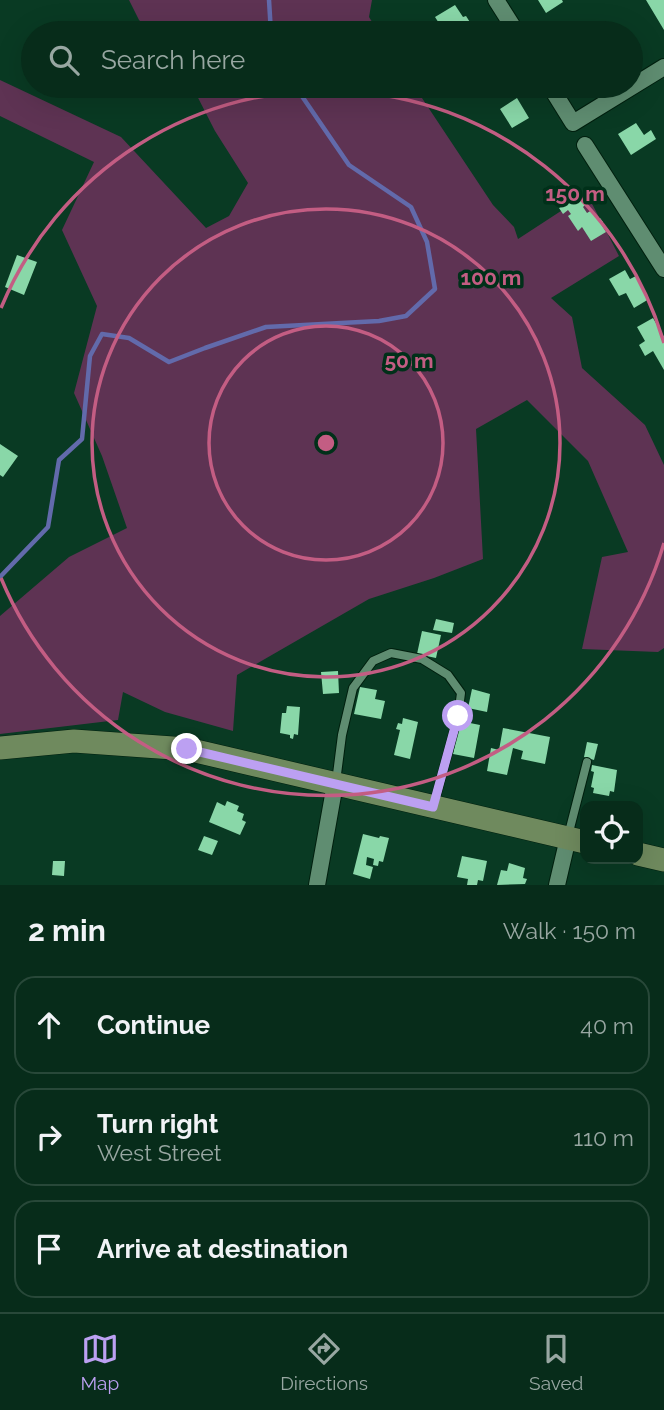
<!DOCTYPE html>
<meta charset="utf-8">
<style>
body{margin:0;font-family:Raleway,sans-serif;background:#153827;color:#f1f3f6}
.controls{position:absolute;right:21px;bottom:21px;display:grid;overflow:hidden;border-radius:14px;box-shadow:0 7px 28px #0002}
.controls button{width:63px;height:63px;display:grid;place-items:center;padding:0;border:0;border-bottom:2px solid #284839;background:#072c1a;color:#f1f3f6;font:35px sans-serif}
.stop{position:absolute;width:21px;height:21px;margin:-16px;border:5px solid #bca0f2;border-radius:50%;background:#fff}
.stop.end{background:#bca0f2;border-color:#fff;box-shadow:0 2px 7px #0008}
.list{margin:0;padding:0;list-style:none}
h2{display:flex;justify-content:space-between;align-items:center;height:91px;margin:0;padding:0 28px;font-size:30px}
h2 small{font-size:23px;font-weight:400;color:#98a7a2}
.list li{display:grid;grid-template-columns:46px 1fr auto;gap:21px;align-items:center;box-sizing:border-box;height:98px;margin:0 14px 14px;padding:0 14px;border:2px solid #284839;border-radius:21px}
.list b{display:block;font-size:26px;white-space:nowrap}
.list p{margin:0;font-size:23px;white-space:nowrap;color:#98a7a2}
.list em{font-size:23px;font-style:normal;color:#98a7a2}
.icon{flex:none;width:38px;height:38px;fill:none;stroke:currentColor;stroke-width:2;stroke-linecap:round;stroke-linejoin:round}
.map{position:relative;flex:none;width:664px;height:885px;overflow:hidden}
.search{position:absolute;background:#072c1a;box-shadow:0 7px 28px #0002;left:21px;right:21px;top:21px;height:77px;display:flex;align-items:center;gap:18px;box-sizing:border-box;padding:0 24px;border-radius:38px;color:#98a7a2;font-size:26px}
.sheet{height:427px;background:#072c1a}
nav{display:flex;justify-content:space-around;align-items:center;box-sizing:border-box;height:98px;border-top:2px solid #284839;background:#072c1a;font-size:19px;color:#98a7a2}
nav a{display:grid;justify-items:center;gap:4px}
nav .on{color:#bca0f2}
.map>svg:first-child{display:block}
</style>
<div class="map">
<svg width="664" height="885" viewBox="0 0 664 885">
<rect width="100%" height="100%" fill="#093a23"/>
<path fill="#5e3353" d="M129 0H372L369 17 379 33H153L139 20Z
M0 80 121 137 206 228 229 216 248 183 215 131 192 86H414L493 205 514 227 518 239 587 194 619 256 551 298 572 317 582 368 645 425 664 465V648L658 652 582 649 602 557 628 552 588 461 527 400 476 429 483 559 434 578 369 599 237 675 233 731 165 712 123 692 118 720 0 734V616L69 557 127 528 102 456 74 393 97 306 62 230 94 162 0 116Z"/>
<g fill="none" stroke-linecap="round" stroke-linejoin="round">
<path stroke="#626aab" stroke-width="4.5" d="M269 0 271 33
M0 577 48 527 59 460 82 439 90 356 102 334 129 338 169 362 205 348 266 327 379 321 406 316 435 289 427 242 411 207 349 165 295 86"/>
</g>
<path fill="#89d7a8" d="M538 0H562L563 2 546 13Z
M646 0H664V30Z
M455 5 463 17 466 16 477 33H453L449 28 444 31 435 17Z
M517 98 529 118 512 128 500 109Z
M636 123 644 135 651 130 656 139 631 155 618 134Z
M575 190 585 205 583 207 587 213 592 210 599 220 600 218 603 222 601 224 606 232 591 241 582 227 578 231 568 216 571 214 568 210 563 214 559 208 564 205 561 199Z
M17 255 37 262 24 295 5 287Z
M625 270 630 279 636 276 649 299 634 308 626 293 619 296 609 279Z
M653 318 664 337V370L653 351 645 356 639 345 645 341 637 327Z
M0 444 18 456 3 477 0 475Z
M436 619 454 623 452 633 433 630Z
M422 631 441 635 436 658 417 654Z
M338 671 339 693 323 694 321 672Z
M360 687 377 690 375 699 385 701 381 719 354 714Z
M472 689 490 694 487 712 468 708Z
M287 706 300 707 298 735 294 734 293 739 290 738V735L280 733 282 713H286Z
M403 718 418 722 410 759 394 755 400 730 396 729 398 723 402 724Z
M460 721 480 725 474 758 453 754Z
M503 728 550 737 545 764 521 759 523 751 513 748 507 775 487 771 491 748 499 750Z
M587 742 598 744 594 760 584 757Z
M592 765 617 770 614 792 610 791 609 796 593 793 594 788 591 787 594 772 591 771Z
M227 801 239 806 237 811 244 814 242 820 246 822 240 835 209 822 217 802 225 806Z
M363 834 379 838 380 836 389 838 383 862 379 861 378 866 373 865 374 859 367 857 366 865 373 867 370 879 353 874Z
M204 836 218 841 212 855 198 850Z
M462 856 487 861 483 881 478 880 477 885H467L468 879 457 877Z
M53 861H65L64 876 52 875Z
M509 863 525 868 523 878 527 879 525 884 497 885 501 870 507 871Z"/>
<g fill="none" stroke-linecap="round" stroke-linejoin="round">
<g stroke="#001f0e" stroke-width="10">
<path id="service" d="M336 782 342 735 353 688 373 661 391 653 422 659 448 675 461 693 458 716 434 804
M568 836 587 762"/>
</g>
<g stroke="#001f0e" stroke-width="18">
<path id="minor" d="M496 0 517 33
M550 86 573 123 664 67
M585 145 664 269
M317 885 335 784
M557 885 568 838"/>
</g>
<g stroke="#001f0e" stroke-width="24">
<path id="secondary" d="M0 748 74 741 187 749 585 842
M638 854 664 860"/>
</g>
<use href="#service" stroke="#5f8d71" stroke-width="8"/>
<use href="#minor" stroke="#5f8d71" stroke-width="16"/>
<use href="#secondary" stroke="#6f8a5e" stroke-width="23"/>
</g>
<g fill="none" stroke-linecap="round" stroke-linejoin="round">
<path stroke="#bca0f2" stroke-width="9" d="M187 749 433 807 458 716"/>
</g>
<g fill="none" stroke="#c35d83" stroke-width="3.5">
<circle cx="326" cy="443" r="117"/>
<circle cx="326" cy="443" r="234"/>
<path d="M664 543A352 352 0 0 1 1 578M1 308A352 352 0 0 1 664 343"/>
</g>
<circle cx="326" cy="443" r="10" fill="#c35d83" stroke="#003019" stroke-width="3.5"/>
<g font-size="21" text-anchor="middle" font-weight="bold" fill="#c35d83" stroke="#003019" stroke-width="7" stroke-linejoin="round" paint-order="stroke">
<text x="575" y="201">150 m</text>
<text x="491" y="285">100 m</text>
<text x="409" y="368">50 m</text>
</g>
</svg>
<div class="controls">
<button><svg class="icon" aria-label="locate" viewBox="0 0 24 24"><circle cx="12" cy="12" r="6"/><path d="M12 2v4M12 18v4M2 12h4M18 12h4"/></svg></button>
</div>
<div class="stop" style="left:458px;top:716px"></div>
<div class="stop end" style="left:187px;top:749px"></div>
<div class="search"><svg class="icon" aria-label="search" viewBox="0 0 24 24"><circle cx="10" cy="10" r="6"/><path d="M15 15l6 6"/></svg>Search here</div>
</div>
<section class="sheet">
<h2>2 min<small>Walk · 150 m</small></h2>
<ul class="list">
<li><svg class="icon" aria-label="ahead" viewBox="0 0 24 24"><path d="M12 20V5M6 11l6-6 6 6"/></svg><div><b>Continue</b></div><em>40 m</em></li>
<li><svg class="icon" aria-label="right" viewBox="0 0 24 24"><path d="M7 20v-9h11M14 6l5 5-5 5"/></svg><div><b>Turn right</b><p>West Street</p></div><em>110 m</em></li>
<li><svg class="icon" aria-label="arrive" viewBox="0 0 24 24"><path d="M6 21V4h12l-3 4 3 4H6"/></svg><div><b>Arrive at destination</b></div></li>
</ul>
</section>
<nav>
<a class="on"><svg class="icon" aria-label="map" viewBox="0 0 24 24"><path d="M3 6l6-2 6 2 6-2v14l-6 2-6-2-6 2zM9 4v14M15 6v14"/></svg>Map</a>
<a><svg class="icon" aria-label="directions" viewBox="0 0 24 24"><path d="M12 3l9 9-9 9-9-9zM9 14v-3h6M13 9l2 2-2 2"/></svg>Directions</a>
<a><svg class="icon" aria-label="saved" viewBox="0 0 24 24"><path d="M7 4h10v16l-5-4-5 4z"/></svg>Saved</a>
</nav>
